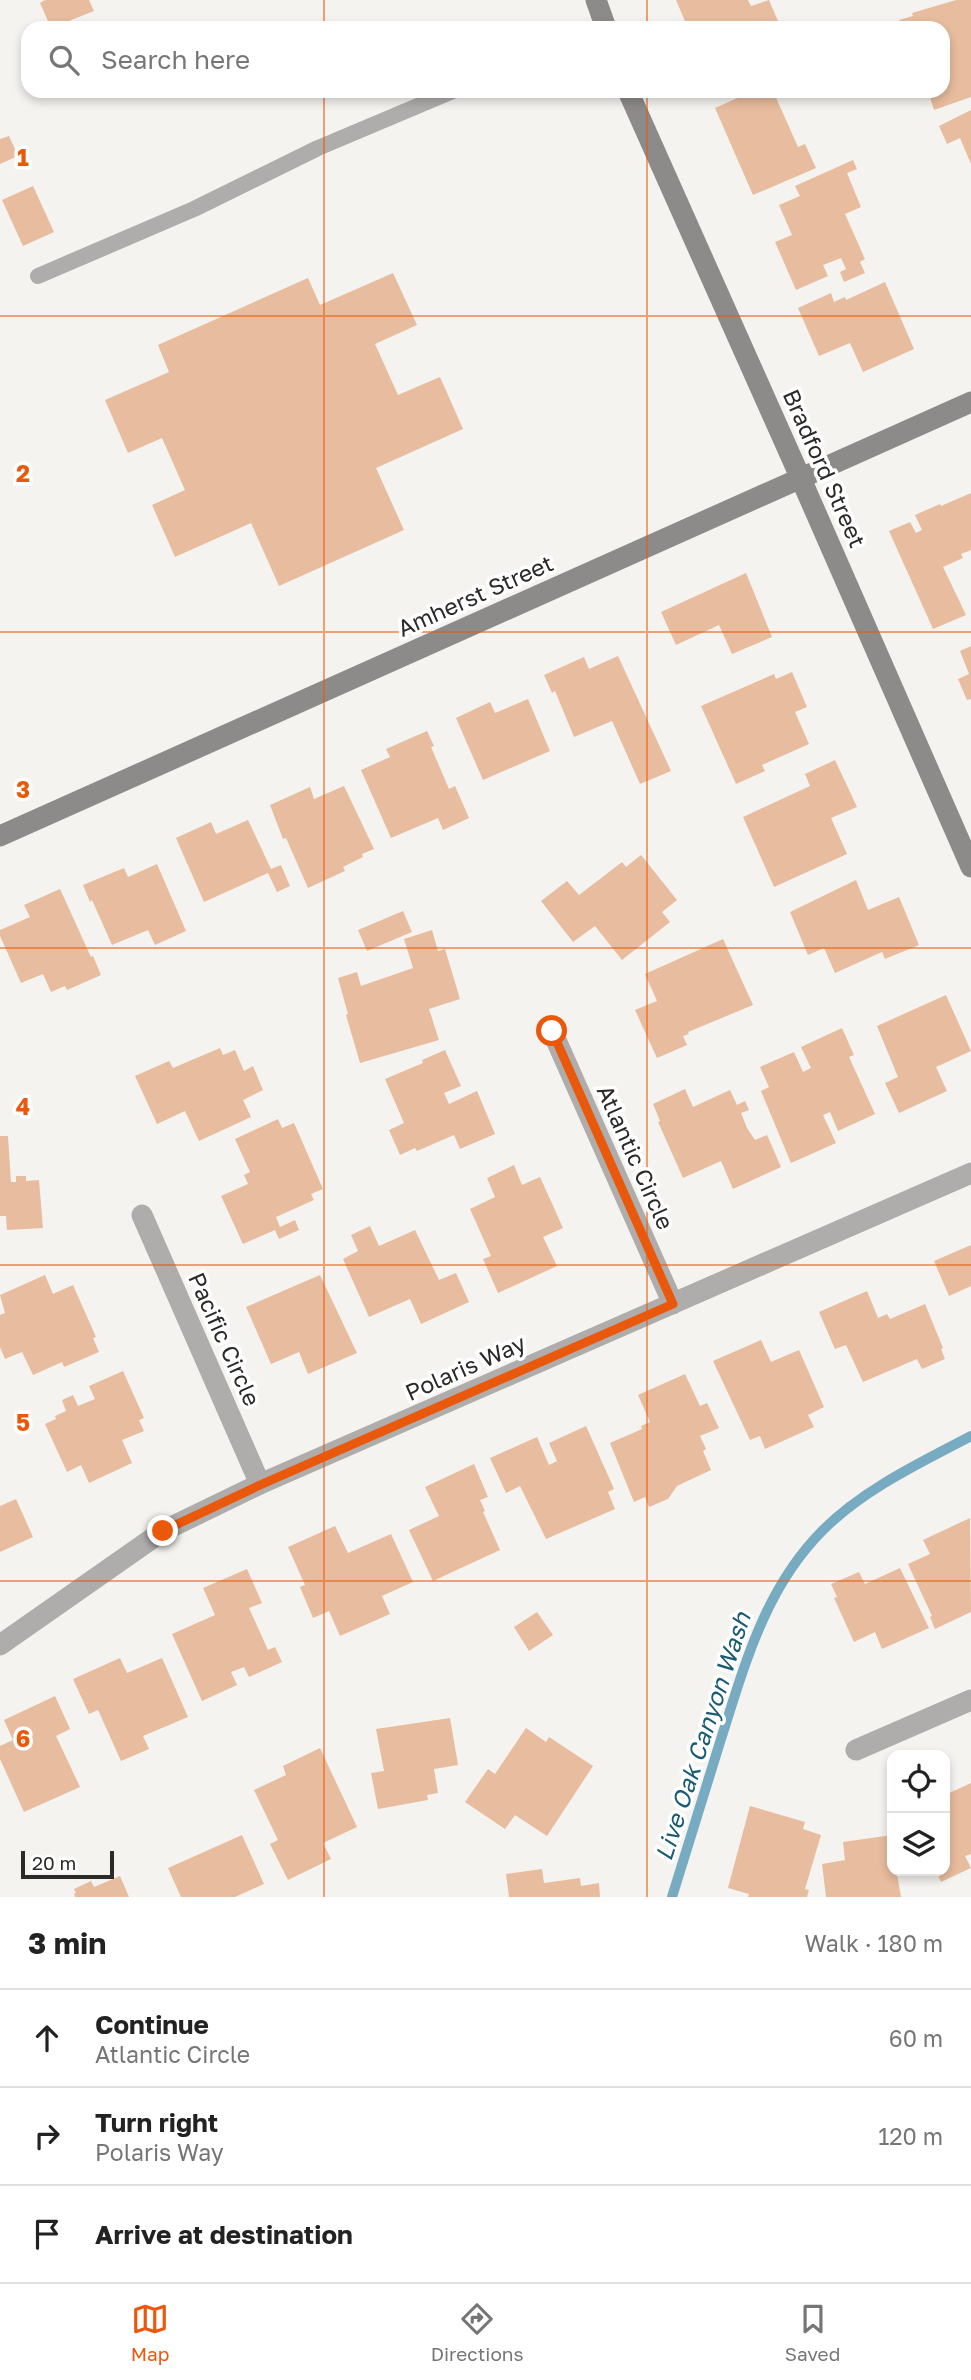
<!DOCTYPE html>
<meta charset="utf-8">
<style>
body{margin:0;font-family:"Golos Text",sans-serif;background:#f2f2f2;color:#222}
.controls{position:absolute;right:21px;bottom:21px;display:grid;overflow:hidden;border-radius:14px;box-shadow:0 4px 10px #0003}
.controls button{width:63px;height:63px;display:grid;place-items:center;padding:0;border:0;border-bottom:2px solid #e0e0e0;background:#fff;color:#222;font:35px sans-serif}
.scale{position:absolute;left:21px;bottom:18px;width:93px;box-sizing:border-box;padding-left:7px;border:4px solid #2b2a29;border-top:0;font-size:19px;line-height:24px;white-space:nowrap;color:#2b2a29;-webkit-text-stroke:5px #fff;paint-order:stroke}
.stop{position:absolute;width:21px;height:21px;margin:-16px;border:5px solid #ea580c;border-radius:50%;background:#fff}
.stop.end{background:#ea580c;border-color:#fff;box-shadow:0 2px 7px #0008}
.list{margin:0;padding:0;list-style:none}
h2{display:flex;justify-content:space-between;align-items:center;height:91px;margin:0;padding:0 28px;font-size:30px}
h2 small{font-size:23px;font-weight:400;color:#767676}
.list li{display:grid;grid-template-columns:46px 1fr auto;gap:21px;align-items:center;box-sizing:border-box;height:98px;padding:0 28px;border-top:2px solid #e0e0e0}
.list b{display:block;font-size:26px;white-space:nowrap}
.list p{margin:0;font-size:23px;white-space:nowrap;color:#767676}
.list em{font-size:23px;font-style:normal;color:#767676}
.icon{flex:none;width:38px;height:38px;fill:none;stroke:currentColor;stroke-width:2;stroke-linecap:round;stroke-linejoin:round}
.map{position:relative;flex:none;width:971px;height:1897px;overflow:hidden}
.search{position:absolute;background:#fff;box-shadow:0 4px 10px #0003;left:21px;right:21px;top:21px;height:77px;display:flex;align-items:center;gap:18px;box-sizing:border-box;padding:0 24px;border-radius:21px;color:#767676;font-size:26px}
.sheet{height:385px;background:#fff}
nav{display:flex;justify-content:space-around;align-items:center;box-sizing:border-box;height:98px;border-top:2px solid #e0e0e0;background:#fff;font-size:19px;color:#767676}
nav a{display:grid;justify-items:center;gap:4px}
nav .on{color:#ea580c}
.map>svg:first-child{display:block}
</style>
<div class="map">
<svg width="971" height="1897" viewBox="0 0 971 1897">
<rect width="100%" height="100%" fill="#f5f3ef"/>
<g fill="none" stroke-linecap="round" stroke-linejoin="round">
<path stroke="#77abc2" stroke-width="10" d="M672 1897C688 1844 705 1792 721 1739 745 1664 765 1588 823 1530 864 1489 920 1463 971 1436"/>
</g>
<path fill="#e8bc9e" d="M45 0H89L94 11 51 28 40 3Z
M676 0H748L751 6 769 0 781 28H707L704 22 688 28Z
M956 0H971V97L934 110 928 91H943V28H902L899 20 913 16 912 13Z
M753 91H773L798 147 805 144 816 168 753 195 715 108Z
M971 110V164L960 138 947 144 939 126Z
M9 136 18 156 0 164V139Z
M853 160 857 169 847 173 861 207 845 214 865 259 860 262 865 273 844 282 840 272 846 269 841 258 823 265 828 276 796 290 775 242 792 235 779 205 800 196 795 186Z
M33 186 54 232 23 246 2 200Z
M393 273 417 325 375 344 398 395 440 377 463 429 376 468 404 530 279 586 251 523 175 557 152 505 185 490 162 438 128 453 105 400 169 372 158 345 308 278 320 305Z
M885 282 914 349 863 372 850 343 819 356 798 308 831 293 834 302 845 297 846 300Z
M971 493V550L961 554 963 558 943 567 966 615 933 629 889 531 910 522 916 533 922 530 915 515 940 504 941 506Z
M746 573 772 637 732 654 719 625 676 645 661 612Z
M971 646V699L967 700 958 679 969 674 960 651Z
M618 656 671 771 640 784 612 721 574 737 555 691 552 693 544 675 584 657 589 669Z
M792 672 807 707 795 712 809 744 762 765 765 771 736 784 701 706 774 674 776 679Z
M528 699 550 751 483 780 456 718 490 702 495 713Z
M427 731 434 746 431 747 449 789 455 786 469 818 443 830 438 818 391 838 361 770 390 757 386 749Z
M835 760 857 807 831 818 847 854 774 887 743 817 810 786 805 774Z
M344 786 374 849 362 854 363 857 343 867 345 871 308 888 286 838 283 839 270 805 310 787 314 799Z
M248 820 271 869 281 865 290 886 277 892 268 873 204 902 176 838 211 822 216 834Z
M641 855 677 900 662 912 670 922 622 960 595 926 573 942 541 901 567 881 579 895 622 862 626 867Z
M157 864 186 931 155 945 148 930 112 945 92 900 90 902 83 885 124 868 128 877Z
M856 880 868 910 899 897 919 945 885 959 882 952 835 973 824 948 808 955 790 912Z
M60 889 91 957 93 956 101 975 67 990 65 986 51 992 43 974 21 983 0 936V930L30 917 24 905Z
M403 911 412 932 367 951 358 930Z
M432 930 438 951 445 949 460 999 429 1009 439 1040 360 1063 346 1015 348 1014 338 978 357 972 361 986 413 968 404 939Z
M723 939 753 1005 688 1032 689 1034 683 1036 687 1045 657 1058 635 1010 657 1001 645 974Z
M946 995 971 1051 936 1067 947 1091 899 1113 885 1083 898 1077 877 1026Z
M842 1028 854 1055 849 1057 875 1114 838 1131 830 1112 823 1115 836 1143 791 1163 761 1091 769 1087 760 1067 794 1052 803 1072 811 1068 801 1047Z
M220 1048 223 1055 235 1050 244 1071 253 1066 263 1090 243 1100 251 1117 199 1141 185 1111 157 1124 135 1076 169 1061 173 1068Z
M445 1050 461 1086 444 1093 449 1104 477 1091 495 1134 460 1149 454 1135 417 1151 415 1148 400 1155 389 1130 404 1123 385 1079 423 1063 422 1060Z
M685 1089 693 1107 730 1090 737 1105 745 1101 749 1110 741 1113 747 1128 755 1140 767 1135 781 1167 733 1189 721 1161 683 1178 658 1122 660 1121 653 1104Z
M278 1119 282 1128 294 1123 323 1189 311 1194 314 1200 276 1217 280 1227 295 1220 299 1230 279 1239 275 1230 243 1244 221 1196 248 1184 244 1175 250 1172 235 1139Z
M0 1136H8L11 1182H16V1176H26V1181L39 1180 43 1228 7 1230 6 1216H0Z
M514 1165 522 1185 540 1177 563 1228 543 1237 557 1266 498 1293 483 1259 491 1256 470 1209 495 1197 487 1178Z
M370 1226 379 1246 415 1230 439 1280 456 1273 469 1302 421 1324 410 1299 369 1317 343 1259 358 1251 351 1235Z
M971 1245V1286L949 1296 934 1261Z
M45 1275 53 1294 73 1285 96 1337 93 1338 99 1352 64 1367 62 1362 33 1375 22 1352 5 1359 0 1347V1315L5 1313 0 1295Z
M320 1275 357 1353 308 1374 299 1352 271 1364 246 1307Z
M867 1291 878 1318 887 1314 890 1319 925 1304 943 1348 941 1349 945 1359 922 1369 917 1359 863 1382 846 1345 835 1349 819 1312Z
M761 1340 771 1362 799 1350 824 1407 808 1415 814 1427 765 1449 760 1436 750 1440 713 1361Z
M123 1371 144 1418 139 1420 144 1431 122 1440 132 1463 89 1483 81 1465 67 1472 45 1424 56 1419 55 1416 66 1411 62 1400 73 1395 78 1406 95 1399 89 1386Z
M685 1374 700 1406 707 1403 719 1428 700 1436 706 1449 703 1451 711 1470 677 1486 668 1499 649 1507 645 1497 634 1502 610 1443 642 1429 641 1426 650 1422 638 1395Z
M586 1426 614 1489 608 1492 615 1509 546 1539 520 1486 506 1493 490 1458 537 1437 549 1465 557 1461 549 1443Z
M474 1464 488 1497 480 1500 485 1511 483 1512 500 1550 433 1581 409 1530 439 1516 425 1487Z
M16 1499 33 1537 0 1552V1506Z
M970 1518 971 1612 935 1629 930 1617 932 1616 908 1564 930 1554 923 1540Z
M335 1526 348 1553 391 1534 413 1582 382 1596 390 1614 340 1636 329 1611 313 1618 300 1587 305 1585 288 1547Z
M900 1568 929 1628 882 1649 875 1632 854 1642 834 1598 837 1597 831 1584 859 1572 865 1584Z
M247 1569 262 1603 249 1608 268 1650 275 1647 282 1662 249 1677 244 1667 231 1672 237 1685 202 1701 172 1634 215 1615 203 1588Z
M537 1612 553 1635 529 1651 514 1627Z
M120 1658 127 1673 162 1658 188 1717 143 1736 149 1749 121 1761 98 1710 89 1714 73 1679Z
M55 1696 70 1729 56 1736 80 1787 24 1812 0 1759V1746L13 1740 4 1720Z
M450 1718 458 1765 434 1769 438 1793 427 1795 428 1800 378 1809 371 1773 384 1771 376 1729Z
M526 1728 546 1742 549 1737 593 1766 547 1836 515 1815 505 1829 465 1802 488 1769 495 1774Z
M320 1748 357 1827 323 1843 331 1859 288 1880 270 1844 278 1840 254 1790 286 1775 283 1766Z
M971 1783V1854L965 1856 971 1868 941 1882 936 1871H945V1795Z
M750 1806 805 1822 803 1829 821 1835 805 1889 809 1890 807 1897H748L749 1894 728 1888Z
M242 1835 264 1884 235 1897H181L168 1868Z
M892 1835V1871H912L897 1874 901 1897H826L822 1864 845 1860 843 1842Z
M542 1869 544 1883 580 1878 581 1886 599 1883 600 1897H509L506 1874Z
M120 1876 129 1897H75L74 1894 76 1893 74 1889 91 1881 94 1887Z"/>
<g fill="none" stroke-linecap="round" stroke-linejoin="round">
<path stroke="#afacac" stroke-width="16" d="M38 276 194 209 318 148 453 91"/>
<path stroke="#afacac" stroke-width="21" d="M552 1031 673 1304
M142 1215 260 1484
M0 1645 163 1531 260 1484 971 1173
M856 1750 971 1700"/>
<path stroke="#8d8a8a" stroke-width="21" d="M596 0 606 28
M628 91 801 479 971 867
M0 836 971 402"/>
</g>
<g fill="none" stroke-linecap="round" stroke-linejoin="round">
<path stroke="#ea580c" stroke-width="9" d="M163 1531 260 1485 673 1304 552 1031"/>
</g>
<path fill="none" stroke="#e8590c" stroke-width="2" stroke-opacity="0.55" d="M324 0V28M647 0V28M324 91V1897M647 91V1897M0 316H971M0 632H971M0 948H971M0 1265H971M0 1581H971"/>
<g text-anchor="middle" dominant-baseline="central" stroke-width="7" stroke-linejoin="round" paint-order="stroke">
<g font-size="23" fill="#2b2a29" stroke="#fff">
<text transform="translate(825 468) rotate(66)">Bradford Street</text>
<text transform="translate(475 595) rotate(-24)">Amherst Street</text>
<text transform="translate(636 1157) rotate(66)">Atlantic Circle</text>
<text transform="translate(225 1339) rotate(66)">Pacific Circle</text>
<text transform="translate(465 1367) rotate(-24)">Polaris Way</text>
</g>
<g font-size="24" font-style="italic" fill="#185b74" stroke="#fff">
<text transform="translate(702 1736) rotate(-72)">Live Oak Canyon Wash</text>
</g>
</g>
<g font-size="23" text-anchor="middle" font-weight="bold" fill="#e8590c" stroke="#fff" stroke-width="7" stroke-linejoin="round" paint-order="stroke">
<text x="23" y="166">1</text>
<text x="23" y="482">2</text>
<text x="23" y="798">3</text>
<text x="23" y="1115">4</text>
<text x="23" y="1431">5</text>
<text x="23" y="1747">6</text>
</g>
</svg>
<div class="controls">
<button><svg class="icon" aria-label="locate" viewBox="0 0 24 24"><circle cx="12" cy="12" r="6"/><path d="M12 2v4M12 18v4M2 12h4M18 12h4"/></svg></button>
<button><svg class="icon" aria-label="layers" viewBox="0 0 24 24"><path d="M12 4l9 5-9 5-9-5zM3 14l9 5 9-5"/></svg></button>
</div>
<div class="scale">20 m</div>
<div class="stop" style="left:552px;top:1031px"></div>
<div class="stop end" style="left:163px;top:1531px"></div>
<div class="search"><svg class="icon" aria-label="search" viewBox="0 0 24 24"><circle cx="10" cy="10" r="6"/><path d="M15 15l6 6"/></svg>Search here</div>
</div>
<section class="sheet">
<h2>3 min<small>Walk · 180 m</small></h2>
<ul class="list">
<li><svg class="icon" aria-label="ahead" viewBox="0 0 24 24"><path d="M12 20V5M6 11l6-6 6 6"/></svg><div><b>Continue</b><p>Atlantic Circle</p></div><em>60 m</em></li>
<li><svg class="icon" aria-label="right" viewBox="0 0 24 24"><path d="M7 20v-9h11M14 6l5 5-5 5"/></svg><div><b>Turn right</b><p>Polaris Way</p></div><em>120 m</em></li>
<li><svg class="icon" aria-label="arrive" viewBox="0 0 24 24"><path d="M6 21V4h12l-3 4 3 4H6"/></svg><div><b>Arrive at destination</b></div></li>
</ul>
</section>
<nav>
<a class="on"><svg class="icon" aria-label="map" viewBox="0 0 24 24"><path d="M3 6l6-2 6 2 6-2v14l-6 2-6-2-6 2zM9 4v14M15 6v14"/></svg>Map</a>
<a><svg class="icon" aria-label="directions" viewBox="0 0 24 24"><path d="M12 3l9 9-9 9-9-9zM9 14v-3h6M13 9l2 2-2 2"/></svg>Directions</a>
<a><svg class="icon" aria-label="saved" viewBox="0 0 24 24"><path d="M7 4h10v16l-5-4-5 4z"/></svg>Saved</a>
</nav>
